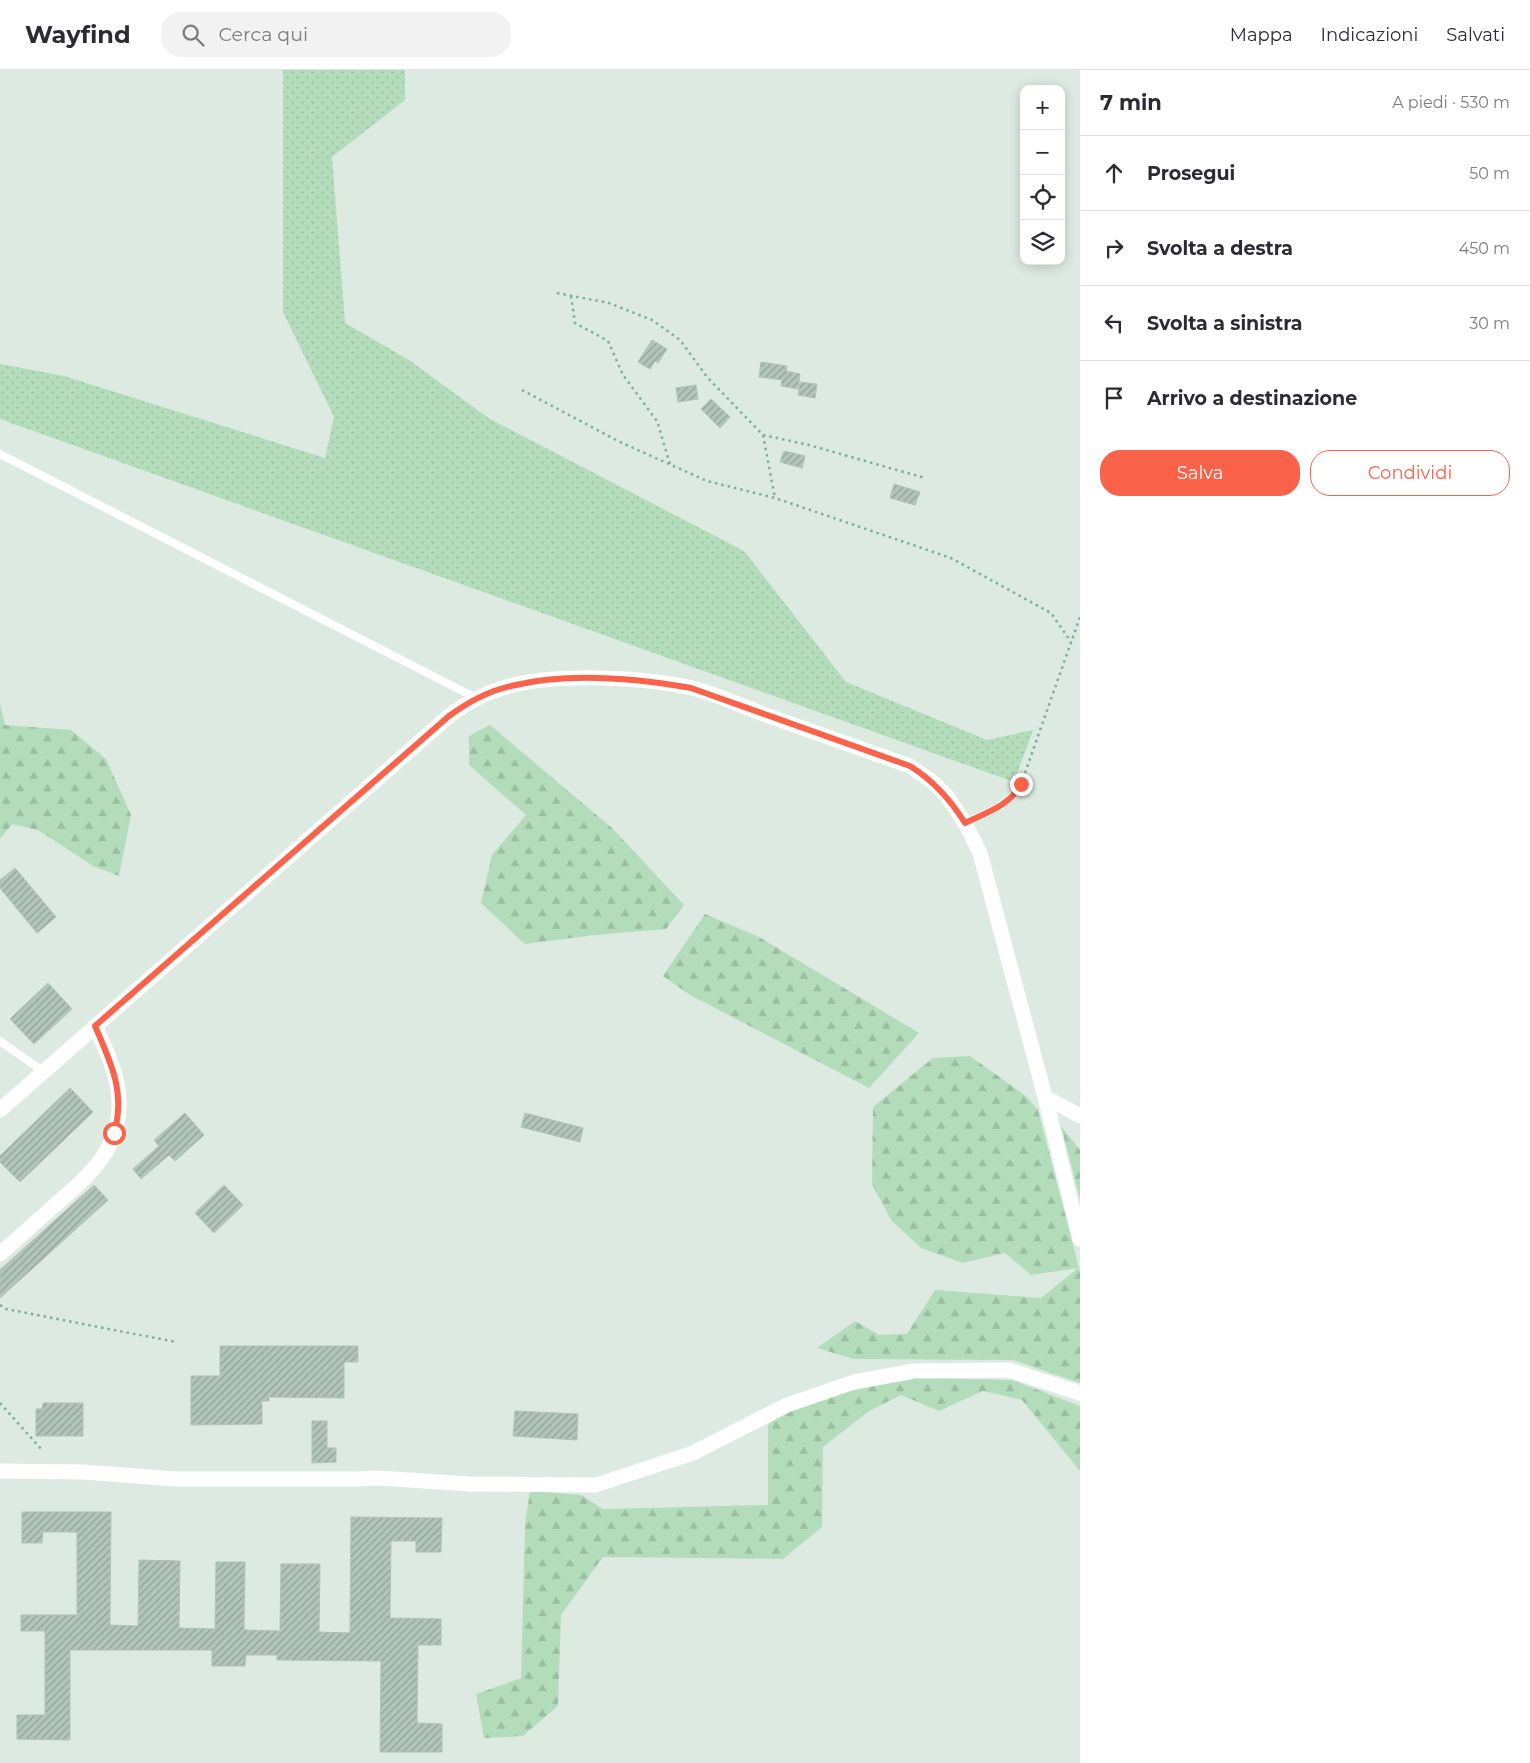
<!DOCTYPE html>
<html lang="it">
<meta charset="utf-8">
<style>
body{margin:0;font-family:Montserrat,sans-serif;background:#f2f2f3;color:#2b2b33}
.controls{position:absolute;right:15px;top:15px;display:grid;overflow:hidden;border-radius:10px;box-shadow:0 2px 12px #0003}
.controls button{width:45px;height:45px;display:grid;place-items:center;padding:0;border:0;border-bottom:1px solid #e1e1e2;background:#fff;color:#2b2b33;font:25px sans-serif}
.stop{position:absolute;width:15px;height:15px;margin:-11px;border:4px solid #fb624a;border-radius:50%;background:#fff}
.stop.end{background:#fb624a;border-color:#fff;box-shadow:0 1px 5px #0008}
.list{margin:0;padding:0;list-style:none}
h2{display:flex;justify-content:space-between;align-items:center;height:65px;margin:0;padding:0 20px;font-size:21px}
h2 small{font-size:16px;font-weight:400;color:#7c7c81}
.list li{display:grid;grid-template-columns:32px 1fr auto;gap:15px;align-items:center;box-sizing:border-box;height:75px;padding:0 20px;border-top:1px solid #e1e1e2}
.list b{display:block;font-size:19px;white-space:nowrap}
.list em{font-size:16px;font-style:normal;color:#7c7c81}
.actions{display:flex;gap:10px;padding:15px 20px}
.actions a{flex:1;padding:11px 0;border:1px solid #fb624a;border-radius:20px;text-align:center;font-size:18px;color:#fb624a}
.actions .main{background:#fb624a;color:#fff}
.icon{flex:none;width:28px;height:28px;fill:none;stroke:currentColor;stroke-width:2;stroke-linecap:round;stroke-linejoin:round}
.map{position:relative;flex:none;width:1080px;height:1693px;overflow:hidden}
header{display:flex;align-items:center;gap:30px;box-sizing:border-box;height:70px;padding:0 25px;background:#fff;border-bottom:1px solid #e1e1e2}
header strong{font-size:24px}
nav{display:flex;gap:28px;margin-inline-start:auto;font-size:18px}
.search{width:350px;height:45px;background:#f2f2f3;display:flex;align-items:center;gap:12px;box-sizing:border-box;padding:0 18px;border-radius:20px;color:#7c7c81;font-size:19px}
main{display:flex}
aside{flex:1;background:#fff}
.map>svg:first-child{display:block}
</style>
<header>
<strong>Wayfind</strong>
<div class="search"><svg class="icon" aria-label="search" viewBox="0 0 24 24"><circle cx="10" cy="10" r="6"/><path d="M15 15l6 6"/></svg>Cerca qui</div>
<nav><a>Mappa</a><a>Indicazioni</a><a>Salvati</a></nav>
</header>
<main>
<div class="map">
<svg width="1080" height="1693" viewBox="0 0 1080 1693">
<defs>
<pattern id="grass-dots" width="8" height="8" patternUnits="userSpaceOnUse" patternTransform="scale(1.25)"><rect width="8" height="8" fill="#b3ddba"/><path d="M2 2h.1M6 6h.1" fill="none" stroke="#9abea0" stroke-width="1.8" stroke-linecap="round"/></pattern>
<pattern id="forest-firs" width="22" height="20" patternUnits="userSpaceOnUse" patternTransform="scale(1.25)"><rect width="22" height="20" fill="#b3ddba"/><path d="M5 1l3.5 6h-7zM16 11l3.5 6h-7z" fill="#9abea0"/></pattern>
<pattern id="building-hatch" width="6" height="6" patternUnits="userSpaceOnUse" patternTransform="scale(1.25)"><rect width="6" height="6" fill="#b2c5bb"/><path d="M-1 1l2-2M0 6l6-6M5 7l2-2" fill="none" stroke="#90a198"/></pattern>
</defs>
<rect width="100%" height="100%" fill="#dceae2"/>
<path fill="url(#grass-dots)" d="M283 0H405V30L332 87 345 253 409 290 490 349 744 481 846 612 987 670 1033 660 1014 712 0 349V294L64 306 325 388 334 347 283 242Z"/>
<path fill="url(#forest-firs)" d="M0 633 5 655 71 660 106 689 131 745 119 806 93 796 38 760 12 754 0 769Z
M490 655 612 758 684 835 666 859 595 865 525 874 481 833 492 785 526 745 469 695V666Z
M705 844 759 867 919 963 869 1018 690 925 663 906Z
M970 986 1026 1026 1038 1040 1080 1202V1313L1013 1290 854 1289 817 1278 855 1251 879 1265 907 1264 935 1220 1041 1228 1078 1198 1031 1205 1005 1183 963 1193 921 1178 891 1150 872 1114 873 1037 933 988Z
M1061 1056 1080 1080V1129Z
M913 1308 1012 1310 1080 1336V1401L1022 1330 983 1321 939 1341 901 1325 869 1341 823 1377 822 1457 783 1489 603 1487 561 1545 558 1636 523 1666 484 1668 476 1624 521 1608 525 1455 530 1421 581 1425 603 1439 768 1435V1355L796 1332Z"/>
<path fill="url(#building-hatch)" stroke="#afc4b9" d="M652 270 667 279 658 293 655 291 650 299 638 292Z
M761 292 787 296 786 301 800 304 798 319 781 316 782 310 759 307Z
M800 312 817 314 815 328 798 325Z
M696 315 698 329 678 332 676 318Z
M711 329 730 347 720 358 701 339Z
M784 381 805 386 802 398 780 392Z
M894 414 920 422 915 435 890 428Z
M15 798 56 847 37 863 0 818V810Z
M48 913 72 939 34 974 10 949Z
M70 1018 93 1042 20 1112 0 1092V1086Z
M185 1043 204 1065 175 1091 169 1085 141 1109 133 1099 159 1076 154 1070Z
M525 1043 583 1058 580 1072 521 1057Z
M94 1115 108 1130 0 1228V1200Z
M224 1115 243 1135 214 1163 195 1143Z
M220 1276H358V1292H344V1328L269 1327V1331H262V1354L191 1355V1306H220Z
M43 1333H83V1366H36V1339H42Z
M515 1341 578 1344 577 1370 513 1366Z
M312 1351H327V1378H336V1392L312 1393Z
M22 1442H111L110 1555 138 1556 139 1490 180 1491 179 1558 215 1559 216 1492H245L244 1560 280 1561 281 1494H320L319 1562 350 1563 351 1447 442 1448 441 1482H416V1471H391L390 1548 441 1549V1575H418L417 1653 442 1654V1682H380L381 1591 277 1590V1585H246L245 1596H212V1580H70V1670L17 1669V1645H45V1561H21V1545H77V1462H43L42 1473H22Z"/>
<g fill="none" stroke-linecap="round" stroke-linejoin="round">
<path stroke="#7bb099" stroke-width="2.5" stroke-dasharray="2.5 4" stroke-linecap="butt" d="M557 223 609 233 652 250 680 270 707 307 763 365 775 428
M571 226 575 253 608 271 623 305 657 351 670 394
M522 320 620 372 707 411 775 428 951 488 1051 543 1071 572
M763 365 809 375 925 408
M1025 703 1080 547
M0 1235 6 1239 176 1272
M0 1333 42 1380"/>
<path stroke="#fff" stroke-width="8" d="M0 384 476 628
M965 753C985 743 1011 735 1021 714
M0 971 44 1002"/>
<path stroke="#fff" stroke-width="15" d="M1045 1027 1080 1046
M0 1040 449 646C468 632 488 621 510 616 559 603 643 607 692 618 716 624 740 635 763 644 812 661 861 679 910 696L934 713 946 725 965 753 980 783 1045 1027 1080 1169
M0 1184C18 1168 36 1152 54 1136 87 1107 120 1081 119 1033 119 1005 106 980 95 956
M0 1401 83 1402 176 1409H354L379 1408 469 1414 596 1415 693 1383 787 1335 854 1312 914 1301 1009 1300 1080 1323"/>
</g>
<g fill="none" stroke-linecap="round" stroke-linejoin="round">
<path stroke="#fb624a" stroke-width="6" d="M114 1063C126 1023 111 993 95 956L449 646C468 632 488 621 511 616 567 602 635 608 691 618L910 696C934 711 950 729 965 753 985 743 1011 735 1021 714"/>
</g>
</svg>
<div class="controls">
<button>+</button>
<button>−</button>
<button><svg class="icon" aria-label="locate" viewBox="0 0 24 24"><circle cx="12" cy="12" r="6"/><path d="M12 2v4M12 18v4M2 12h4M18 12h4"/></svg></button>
<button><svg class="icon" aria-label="layers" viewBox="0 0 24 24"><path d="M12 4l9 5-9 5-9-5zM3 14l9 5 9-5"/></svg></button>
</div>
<div class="stop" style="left:114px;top:1063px"></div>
<div class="stop end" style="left:1021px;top:714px"></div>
</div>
<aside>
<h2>7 min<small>A piedi · 530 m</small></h2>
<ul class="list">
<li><svg class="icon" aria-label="ahead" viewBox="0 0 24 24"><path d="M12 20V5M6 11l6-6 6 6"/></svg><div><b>Prosegui</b></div><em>50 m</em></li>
<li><svg class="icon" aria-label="right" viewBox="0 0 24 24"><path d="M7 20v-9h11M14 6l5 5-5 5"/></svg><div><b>Svolta a destra</b></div><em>450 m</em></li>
<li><svg class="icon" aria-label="left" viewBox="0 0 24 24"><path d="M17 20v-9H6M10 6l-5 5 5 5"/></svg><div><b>Svolta a sinistra</b></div><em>30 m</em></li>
<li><svg class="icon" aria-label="arrive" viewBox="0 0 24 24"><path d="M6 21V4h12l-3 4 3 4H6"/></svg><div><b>Arrivo a destinazione</b></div></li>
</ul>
<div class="actions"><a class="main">Salva</a><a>Condividi</a></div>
</aside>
</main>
